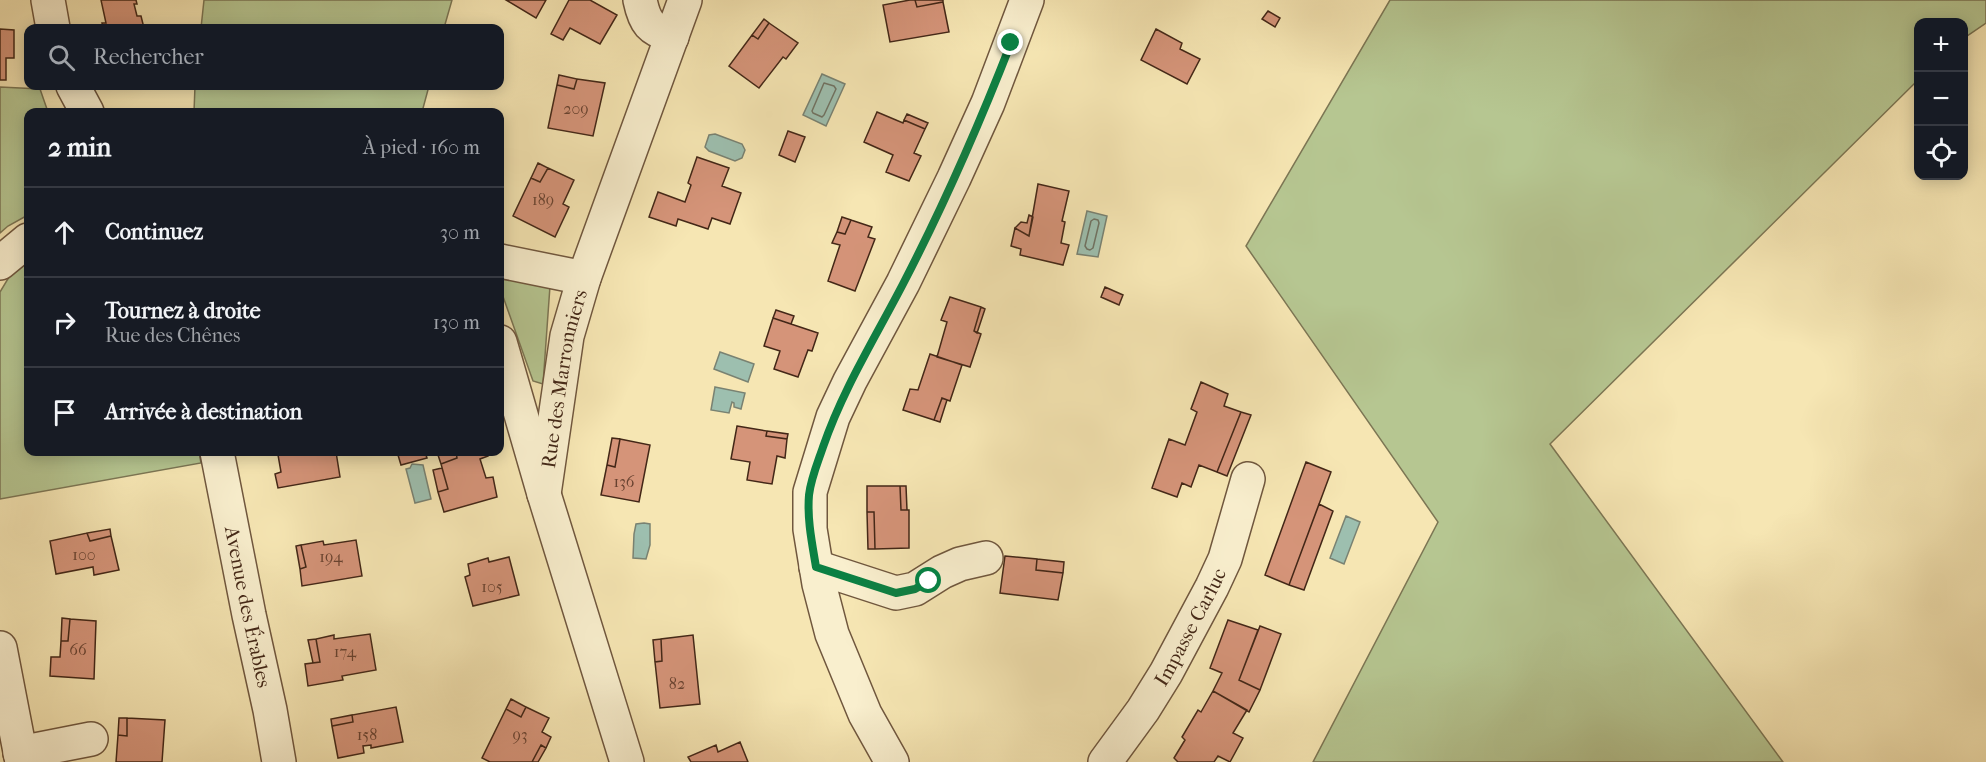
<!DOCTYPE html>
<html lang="fr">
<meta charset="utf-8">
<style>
body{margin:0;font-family:"IM FELL French Canon",serif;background:#20242c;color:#f1f3f6}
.controls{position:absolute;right:18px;top:18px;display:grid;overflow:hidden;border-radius:12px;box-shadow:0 3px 15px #0003}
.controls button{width:54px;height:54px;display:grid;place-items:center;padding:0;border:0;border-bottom:2px solid #363941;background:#171b24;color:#f1f3f6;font:30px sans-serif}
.stop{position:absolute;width:18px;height:18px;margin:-14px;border:4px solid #0b8043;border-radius:50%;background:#fff}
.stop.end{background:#0b8043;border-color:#fff;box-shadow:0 2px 6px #0008}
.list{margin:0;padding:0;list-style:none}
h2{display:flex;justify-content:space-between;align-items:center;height:78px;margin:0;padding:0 24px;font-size:26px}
h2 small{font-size:20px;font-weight:400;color:#9ea1a6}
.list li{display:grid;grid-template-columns:39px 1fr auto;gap:18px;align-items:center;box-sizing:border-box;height:90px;padding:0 24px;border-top:2px solid #363941}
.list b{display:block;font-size:22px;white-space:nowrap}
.list p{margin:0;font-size:20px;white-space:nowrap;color:#9ea1a6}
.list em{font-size:20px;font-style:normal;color:#9ea1a6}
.icon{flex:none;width:33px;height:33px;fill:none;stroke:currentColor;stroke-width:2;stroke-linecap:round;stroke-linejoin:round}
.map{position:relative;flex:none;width:1986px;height:762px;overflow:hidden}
.search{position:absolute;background:#171b24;box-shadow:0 3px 15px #0003;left:24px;top:24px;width:480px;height:66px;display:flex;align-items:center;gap:15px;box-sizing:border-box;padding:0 21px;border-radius:12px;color:#9ea1a6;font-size:22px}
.panel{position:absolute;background:#171b24;box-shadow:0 3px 15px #0003;left:24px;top:108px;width:480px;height:348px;border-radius:12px}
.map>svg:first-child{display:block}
</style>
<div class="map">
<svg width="1986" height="762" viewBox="0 0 1986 762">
<rect width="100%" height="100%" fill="#f6e6b3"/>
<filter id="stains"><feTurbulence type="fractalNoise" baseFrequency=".00333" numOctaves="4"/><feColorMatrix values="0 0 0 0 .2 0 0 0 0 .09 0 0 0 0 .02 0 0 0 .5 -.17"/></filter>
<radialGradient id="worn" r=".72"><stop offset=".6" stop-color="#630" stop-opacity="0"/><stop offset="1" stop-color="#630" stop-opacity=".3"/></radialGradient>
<path fill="#b6c691" stroke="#7c7654" stroke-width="1.5" d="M204 0H452L444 28H201Z
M1390 0H1986V23L1964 38V22H1918V80L1550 444 1783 762H1313L1438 522 1246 246Z
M195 86H429L422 112H194Z
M0 87 40 89 48 112H28V215L8 226 0 233Z
M28 260V452H199L201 463 0 499V292L9 277Z
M500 277 550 286 543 384 533 381 500 288Z"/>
<path fill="#9dbfaf" stroke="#798272" stroke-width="1.5" d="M822 74 845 84 826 126 803 115Z
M715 134 742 144 745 150 742 158 735 161 709 151 705 147 709 135Z
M1087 211 1107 216 1098 257 1077 254Z
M720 352 754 364 748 382 714 369Z
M715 387 745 393 741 409 734 407V403L732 402 729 413 711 410Z
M412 464 423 465 431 499 415 503 406 469 410 468Z
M1346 516 1360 522 1344 564 1330 558Z
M644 523 650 524V545L646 559 633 558 634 534 636 524Z"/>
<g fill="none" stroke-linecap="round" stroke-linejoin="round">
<path stroke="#707363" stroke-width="1.5" d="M824 83 834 86 836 89 824 115 822 117 813 113 812 111Z
M1094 219 1098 220 1099 223 1093 248 1090 250 1087 249 1085 246 1091 221Z"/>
</g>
<path fill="#d59479" stroke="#432717" stroke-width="1.5" d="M101 0H136L137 4H134L137 16H141L144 28H103L102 23H106Z
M506 0H546L536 18Z
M569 0H590L617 15 600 44 570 28 563 40 551 34Z
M910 0H915L917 7 943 2 949 32 890 42 883 5Z
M915 0H943V2L917 7Z
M1268 11 1280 18 1275 27 1262 19Z
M764 19 769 23 758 39 752 35Z
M769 23 798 43 786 59 783 57 759 88 729 66 752 35 758 39Z
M0 29 14 30V58H6V80H0Z
M1156 29 1182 43 1180 49 1200 59 1187 84 1141 60Z
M559 75 577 79 574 89 557 85Z
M577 79 605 83 593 136 548 128 557 85 574 89Z
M877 112 903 123 904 120 925 129 914 153 921 156 909 181 886 172 893 155 864 142Z
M907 114 928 123 925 129 904 120Z
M788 131 805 137 795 162 779 155Z
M697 157 729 168 722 186 741 193 730 224 712 218 708 229 678 219 676 226 649 217 658 192 685 202 691 185 688 183Z
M538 163 548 168 540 182 531 178Z
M548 168 574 180 563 204 569 207 555 237 513 216 531 178 540 182Z
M1038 184 1069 191 1062 221 1065 222 1061 243 1069 245 1063 265 1020 255 1021 249 1011 246 1015 228 1029 236Z
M1029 215 1033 217 1029 236 1015 228 1021 222 1027 223Z
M842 217 851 220 845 234 837 232Z
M851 220 872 227 868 237 875 239 855 291 828 281 840 245 832 243 837 232 845 234Z
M1105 287 1123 295 1119 305 1101 297Z
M950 297 981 307 974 331 981 334 970 367 937 357 947 322 941 320Z
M981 307 985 309 977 333 974 331Z
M776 310 794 316 791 324 773 318Z
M773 318 818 333 812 351 808 350 798 377 774 369 780 351 764 346Z
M930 354 962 365 950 401 942 398 934 420 903 410 910 389 918 390Z
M1201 382 1228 394 1224 406 1241 412 1217 472 1199 465 1191 487 1182 483 1177 497 1152 488 1169 439 1185 445 1197 412 1191 409Z
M942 398 947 400 940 422 934 420Z
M1241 412 1251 415 1227 476 1217 472Z
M737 426 767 431 766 436 787 439 785 458 777 456 772 484 747 480 750 462 731 459Z
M767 431 788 434 787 439 766 436Z
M612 438 620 439 615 467 607 465Z
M620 439 650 445 639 502 601 495 607 465 615 467Z
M300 452H336L340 477 278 488 275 474 281 472 278 455Z
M411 452H425L427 458 401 465 398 455Z
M437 452H456L457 458 441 464Z
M456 452H487L488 456 480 459 486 478 493 477 497 497 444 512 438 492 448 489 441 464 457 458Z
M1306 462 1331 472 1289 585 1265 575Z
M442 468 448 489 438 492 433 470Z
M867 486H900L901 510H909V548L875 549 874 512H867Z
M900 486H906L907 510H901Z
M1319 504 1333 511 1304 590 1289 585Z
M867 512H874L875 549H868Z
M110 529 111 536 90 541 87 533Z
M87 533 90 541 111 536 119 570 94 575 93 567 56 574 50 541Z
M356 540 362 576 302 586 300 569 306 567 301 545 323 541 324 545Z
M301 545 306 567 300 569 296 546Z
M1005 556 1037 559 1036 570 1063 573 1058 600 1000 593Z
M509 557 519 595 473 606 465 577 470 575 468 564 488 558 489 562Z
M1037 559 1064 562 1063 573 1036 570Z
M62 618 70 619 68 641H61Z
M70 619 96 621 94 679 50 676 51 657H60L61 641H68Z
M1228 620 1258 630 1239 680 1260 690 1249 712 1213 691 1222 673 1210 668Z
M1260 626 1281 634 1260 690 1239 680Z
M370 634 376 670 342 676 343 680 308 686 305 664 320 662 316 639 334 635V639Z
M693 635 700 704 660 708 655 662 662 661 661 639Z
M316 639 320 662 313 663 308 640Z
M661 639 662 661 655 662 653 640Z
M1213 691 1247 710 1233 733 1243 738 1230 762 1218 756 1214 762H1178L1174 758 1185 740 1182 737 1198 710 1201 712Z
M511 699 526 707 521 717 506 709Z
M396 707 403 742 371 748V745L363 746 364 753 338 758 332 726 353 722 352 715Z
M526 707 549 718 542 732 551 737 546 748 541 745 532 762H490L482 758 506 709 521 717Z
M352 715 353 722 332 726 331 719Z
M119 718H127V736L118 735Z
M127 718 165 720 162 762H116L118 735 127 736Z
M740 742 748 762H691L688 757 716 745 718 752Z
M541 745 546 748 538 762H532Z"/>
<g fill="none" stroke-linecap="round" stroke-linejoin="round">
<g stroke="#70573e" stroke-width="36">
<g id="minor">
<path d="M48 0 53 28"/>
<path d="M640 0C645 24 650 28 672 37"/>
<path d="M73 86 87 112"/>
<path d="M500 261 584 278"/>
<path d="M0 263 28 240"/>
<path d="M500 342 544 494 627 762"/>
<path id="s1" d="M217 452 249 615 270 710 279 762"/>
<path id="s2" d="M544 494 567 336 584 278 685 0"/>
<path d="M816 567 896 593 915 589 942 572 960 564 986 558"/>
<path d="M0 648 22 762"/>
<path d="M20 753 91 739"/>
<path d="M892 762 865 714 832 634 819 584 810 529V492L833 417 850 381 903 283 954 178 988 103 1027 0"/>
<path id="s3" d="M1105 762 1143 710 1166 673 1212 587 1225 559 1248 479"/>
</g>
</g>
<use href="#minor" stroke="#f9efce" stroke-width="33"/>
</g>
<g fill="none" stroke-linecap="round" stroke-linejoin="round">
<path stroke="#0b8043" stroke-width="8" d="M929 581 915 589 896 593 816 567C812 543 807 519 809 495 811 478 818 462 823 447 843 389 875 338 903 284 944 205 979 125 1011 43"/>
</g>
<g text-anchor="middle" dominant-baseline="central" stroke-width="4.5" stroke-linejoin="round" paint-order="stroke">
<g font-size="16" fill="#684230">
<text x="576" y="108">209</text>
<text x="543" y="199">189</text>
<text x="624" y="481">136</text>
<text x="84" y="554">100</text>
<text x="331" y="556">194</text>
<text x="492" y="586">105</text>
<text x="78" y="649">66</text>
<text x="345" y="651">174</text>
<text x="677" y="683">82</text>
<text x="367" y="734">158</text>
<text x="520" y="734">93</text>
</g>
<g font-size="20" fill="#432717" stroke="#f9efce">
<text stroke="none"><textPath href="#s2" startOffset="117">Rue des Marronniers</textPath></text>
<text stroke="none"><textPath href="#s1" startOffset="158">Avenue des Érables</textPath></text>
<text stroke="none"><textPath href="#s3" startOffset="160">Impasse Carluc</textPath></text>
</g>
</g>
<rect width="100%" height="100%" filter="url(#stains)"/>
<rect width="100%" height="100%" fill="url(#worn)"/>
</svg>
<div class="controls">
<button>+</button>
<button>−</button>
<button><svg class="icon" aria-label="locate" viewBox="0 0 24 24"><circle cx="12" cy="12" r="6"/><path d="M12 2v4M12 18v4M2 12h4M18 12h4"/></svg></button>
</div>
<div class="stop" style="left:929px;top:581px"></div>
<div class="stop end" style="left:1011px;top:43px"></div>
<div class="search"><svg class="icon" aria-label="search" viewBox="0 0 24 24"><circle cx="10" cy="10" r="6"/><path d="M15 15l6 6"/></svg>Rechercher</div>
<section class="panel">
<h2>2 min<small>À pied · 160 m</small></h2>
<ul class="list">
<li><svg class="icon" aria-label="ahead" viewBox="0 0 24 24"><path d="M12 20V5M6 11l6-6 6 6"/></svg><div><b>Continuez</b></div><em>30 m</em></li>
<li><svg class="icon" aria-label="right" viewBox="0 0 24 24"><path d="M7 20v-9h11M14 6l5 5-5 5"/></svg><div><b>Tournez à droite</b><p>Rue des Chênes</p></div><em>130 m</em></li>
<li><svg class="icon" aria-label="arrive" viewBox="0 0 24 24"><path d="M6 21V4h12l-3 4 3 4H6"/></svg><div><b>Arrivée à destination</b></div></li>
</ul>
</section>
</div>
